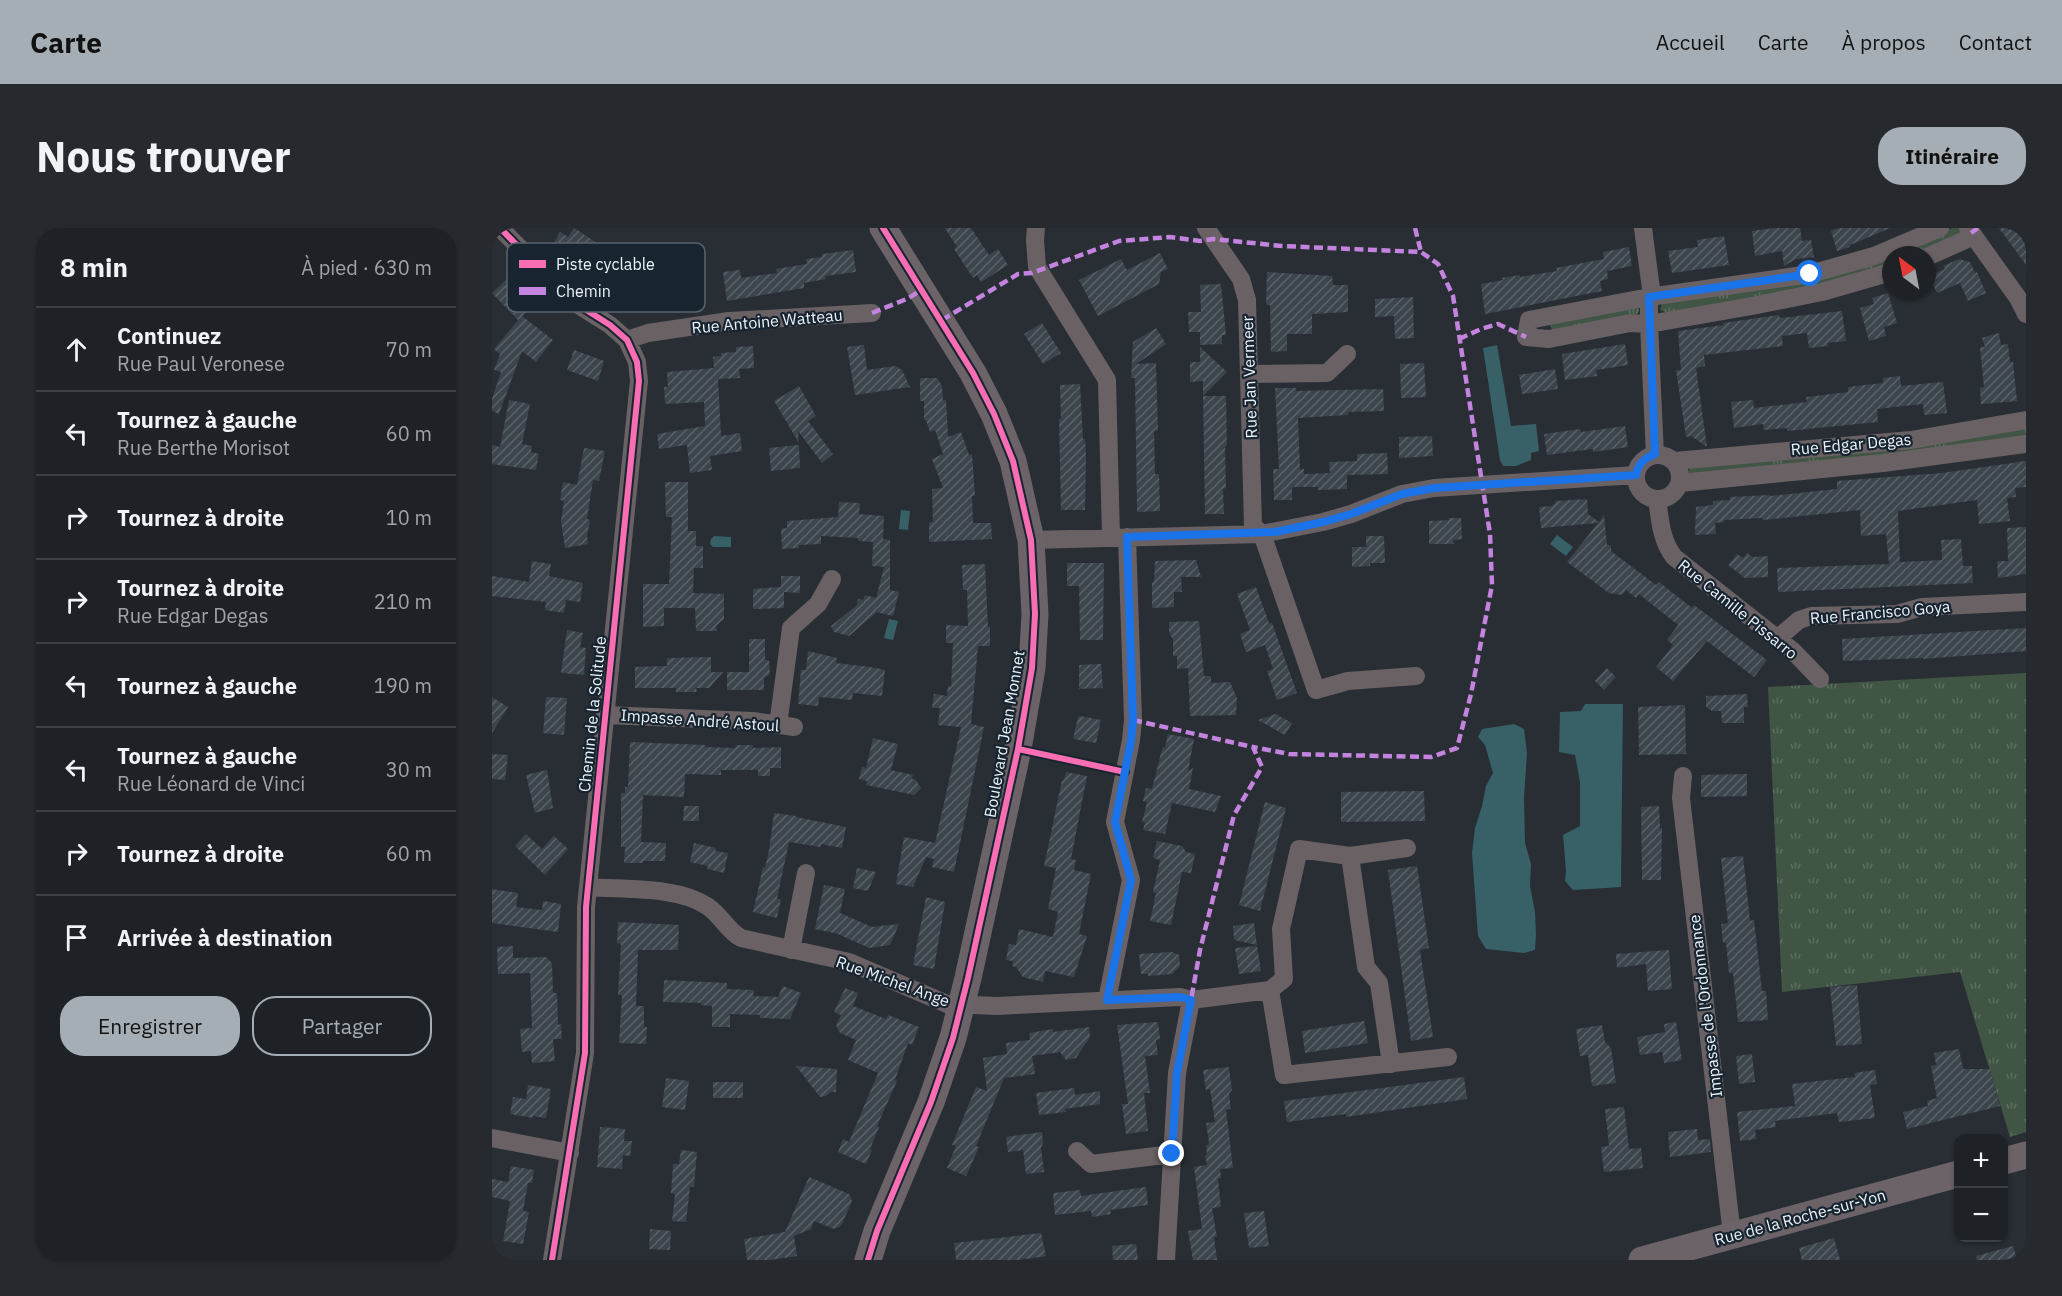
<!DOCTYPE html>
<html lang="fr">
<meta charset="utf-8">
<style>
body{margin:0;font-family:"IBM Plex Sans",sans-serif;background:#262a2f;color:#f1f3f6}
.controls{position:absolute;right:18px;bottom:18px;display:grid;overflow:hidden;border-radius:12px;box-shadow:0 2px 4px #0004}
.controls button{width:54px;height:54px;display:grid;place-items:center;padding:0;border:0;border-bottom:2px solid #3c3f44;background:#1e2227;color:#f1f3f6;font:30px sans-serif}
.compass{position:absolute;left:1390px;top:18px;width:54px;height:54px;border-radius:50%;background:#1e2227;box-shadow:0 2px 4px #0004;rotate:328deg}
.stop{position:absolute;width:18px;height:18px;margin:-14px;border:4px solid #1a73e8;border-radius:50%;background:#fff}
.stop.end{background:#1a73e8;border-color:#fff;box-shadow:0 2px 6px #0008}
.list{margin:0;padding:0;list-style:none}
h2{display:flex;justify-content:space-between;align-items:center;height:78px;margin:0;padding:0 24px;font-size:26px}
h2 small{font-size:20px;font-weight:400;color:#a1a4a7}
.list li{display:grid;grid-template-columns:39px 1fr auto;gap:18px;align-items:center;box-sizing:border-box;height:84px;padding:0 24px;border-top:2px solid #3c3f44}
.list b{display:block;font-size:22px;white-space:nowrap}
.list p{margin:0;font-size:20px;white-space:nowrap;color:#a1a4a7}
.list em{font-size:20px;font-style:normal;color:#a1a4a7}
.actions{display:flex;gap:12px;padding:18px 24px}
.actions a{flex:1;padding:14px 0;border:2px solid #a6aeb5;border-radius:24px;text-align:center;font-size:21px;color:#a6aeb5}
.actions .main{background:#a6aeb5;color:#111}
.icon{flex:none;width:33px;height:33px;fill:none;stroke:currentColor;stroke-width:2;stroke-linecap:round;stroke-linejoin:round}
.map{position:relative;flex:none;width:1534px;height:1032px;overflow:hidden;border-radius:24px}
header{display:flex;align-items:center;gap:36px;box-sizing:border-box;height:84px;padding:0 30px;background:#a6aeb5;color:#111}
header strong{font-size:28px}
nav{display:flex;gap:33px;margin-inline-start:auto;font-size:21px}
.intro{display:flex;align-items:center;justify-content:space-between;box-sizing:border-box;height:144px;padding:0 36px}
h1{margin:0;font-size:42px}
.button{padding:15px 27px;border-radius:24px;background:#a6aeb5;color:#111;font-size:21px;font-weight:700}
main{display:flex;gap:36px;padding:0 36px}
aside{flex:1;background:#1e2227;border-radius:24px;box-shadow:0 2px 4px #0004}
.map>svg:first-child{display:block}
</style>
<header>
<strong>Carte</strong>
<nav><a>Accueil</a><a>Carte</a><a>À propos</a><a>Contact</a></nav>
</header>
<div class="intro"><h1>Nous trouver</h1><a class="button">Itinéraire</a></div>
<main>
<aside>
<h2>8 min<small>À pied · 630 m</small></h2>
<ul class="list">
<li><svg class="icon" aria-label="ahead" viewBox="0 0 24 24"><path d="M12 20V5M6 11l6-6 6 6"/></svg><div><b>Continuez</b><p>Rue Paul Veronese</p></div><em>70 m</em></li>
<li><svg class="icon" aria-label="left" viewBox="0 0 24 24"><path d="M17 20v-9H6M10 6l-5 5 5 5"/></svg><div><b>Tournez à gauche</b><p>Rue Berthe Morisot</p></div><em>60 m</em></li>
<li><svg class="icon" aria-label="right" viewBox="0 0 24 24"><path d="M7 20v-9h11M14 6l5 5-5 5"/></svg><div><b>Tournez à droite</b></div><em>10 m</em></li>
<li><svg class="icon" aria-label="right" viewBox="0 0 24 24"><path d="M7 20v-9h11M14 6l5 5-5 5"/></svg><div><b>Tournez à droite</b><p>Rue Edgar Degas</p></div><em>210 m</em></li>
<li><svg class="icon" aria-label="left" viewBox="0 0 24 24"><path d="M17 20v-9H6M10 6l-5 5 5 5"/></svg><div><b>Tournez à gauche</b></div><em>190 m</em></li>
<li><svg class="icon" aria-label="left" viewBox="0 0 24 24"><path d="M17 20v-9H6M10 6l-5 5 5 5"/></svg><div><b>Tournez à gauche</b><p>Rue Léonard de Vinci</p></div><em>30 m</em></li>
<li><svg class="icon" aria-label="right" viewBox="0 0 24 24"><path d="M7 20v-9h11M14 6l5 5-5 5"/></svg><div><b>Tournez à droite</b></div><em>60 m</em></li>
<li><svg class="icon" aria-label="arrive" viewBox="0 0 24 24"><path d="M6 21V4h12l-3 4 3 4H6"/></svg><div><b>Arrivée à destination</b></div></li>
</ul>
<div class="actions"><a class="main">Enregistrer</a><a>Partager</a></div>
</aside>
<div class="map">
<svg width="1534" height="1032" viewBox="0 0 1534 1032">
<defs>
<pattern id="grass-tufts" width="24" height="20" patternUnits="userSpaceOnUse" patternTransform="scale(1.5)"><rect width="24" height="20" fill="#405544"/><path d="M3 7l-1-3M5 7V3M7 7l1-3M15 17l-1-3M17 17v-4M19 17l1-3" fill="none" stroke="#5c6e60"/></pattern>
<pattern id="building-hatch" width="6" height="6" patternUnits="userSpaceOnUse" patternTransform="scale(1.5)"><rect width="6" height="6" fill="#3d454c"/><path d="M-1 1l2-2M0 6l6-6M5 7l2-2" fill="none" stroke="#596067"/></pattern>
</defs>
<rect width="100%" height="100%" fill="#282e34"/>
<path fill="url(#grass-tufts)" d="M1460 0H1469L1470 2 1467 9 1426 27H1399V39L1327 61 1175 85 1168 82 1170 75 1383 34Z
M1147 78V84L1144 87 1061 103 1058 98V96Z
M1534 198V209L1414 227 1198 248 1196 245 1198 239Z
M1534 445V904L1518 909 1468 744 1290 764 1276 459Z"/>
<path fill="#376067" d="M1005 117 1019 198 1044 196 1047 223 1039 225V232L1024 238H1011L1008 232 991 120Z
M409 282 418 283 416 302 407 301Z
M1065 307 1081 319 1074 328 1058 316Z
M222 308 239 309V319H221L218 316 219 311Z
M397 391 406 393 401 412 392 410Z
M1093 476H1131L1129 659 1081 662 1073 653 1074 643 1071 607 1088 598V554L1083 527 1067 524 1068 484 1089 483Z
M1022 496 1032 501 1035 525 1032 570 1033 615 1039 636 1038 658 1043 684 1044 706 1043 722 1032 725 994 721 986 708 980 625 983 600 990 578 994 558 1001 545 993 517 986 509 990 501Z"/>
<path fill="url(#building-hatch)" d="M82 0 108 17 96 36 82 27 80 31 60 18 68 4 76 9Z
M453 0H479L497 27 506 21 516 37 489 54 485 47 481 50 462 21 465 19Z
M1282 0H1308L1310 13 1319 12 1322 29 1304 31 1292 38 1290 23 1263 28 1260 3Z
M1347 0H1398L1358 17V19L1345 23 1339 3Z
M1507 0H1534V37Z
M1232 8 1237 37 1180 45 1176 23 1206 19 1205 12Z
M1137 19 1140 38 1115 43 1116 51 1108 53 1110 63 993 86 989 56 1011 52 1010 50 1028 47V49L1065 43 1064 40 1112 31 1111 24Z
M361 22 364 44 333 48 334 51 312 55V60L235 73 231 44 248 42 249 50 285 45 284 41 315 36 314 31 330 29V26Z
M668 25 676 41 669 44 667 56 606 88 587 52 629 31 635 42Z
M1467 31 1478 34 1483 45 1485 44 1494 65 1476 73 1468 55 1445 65 1437 48 1453 41 1451 38Z
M775 44 840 48 841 57H856V84L820 86V106H795V123L779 124 778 77H774Z
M19 47 45 74 30 88 61 112 44 134 30 123 7 186 0 183V171L9 144 2 142 8 126 2 121 28 90 26 92 0 65Z
M729 56 734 107H730V116L708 117V104H697L696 84H709L708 57Z
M1396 65 1405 95 1392 99 1394 108 1377 113 1368 80 1382 76 1380 70Z
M921 69 922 110 903 111 902 88 883 89V71Z
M1350 83 1354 113 1335 115 1336 118 1317 120 1315 105 1290 108 1291 118 1212 127 1213 138 1204 140 1215 219 1199 208 1194 209 1184 142H1189L1186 103 1232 97 1231 95 1287 87 1288 90Z
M550 95 569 125 551 136 532 106Z
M664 100 674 116 644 136 664 135 666 202 662 203 663 246H667L668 283 645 284 643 150H639L641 114Z
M1507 105 1509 117 1516 116 1518 134H1521L1525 173 1489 176 1488 160 1492 159 1488 119H1493L1490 110Z
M1133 116 1136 137 1104 142 1105 148 1073 152 1070 126Z
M372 117 375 142 403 138 410 142 418 159 363 167 355 119Z
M261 118 262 140 247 141 248 150 226 151 229 208 248 205 250 223 218 228 220 242 198 245 195 217 167 221 165 206 213 198 212 174 173 176 172 159H176L175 144 222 140 221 129 229 128V125L244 124V119Z
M708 119 735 144 711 168V153L698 154V134H708Z
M82 122 112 133 106 153 75 142Z
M932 135 934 169 909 170 908 136Z
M1063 141 1066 161 1030 166 1027 147Z
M1408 148 1409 158 1451 154 1455 185 1432 187 1431 176 1385 181 1386 194 1295 203V200L1272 202 1271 196 1242 200 1239 174 1261 172 1262 180 1315 174 1314 169 1356 164V159L1391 155V150Z
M428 150H445L450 158 451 172H454L456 209 469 204 477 227 480 226 483 268H480L481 295H499L500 311 437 314V294H441L440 261 451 260 440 231 451 226 443 202 438 204 434 192H432V173H428Z
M588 156 591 211H593L594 228 593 282H569L567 191H569L568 157Z
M307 158 324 188 316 193 341 226 330 235 306 203 307 215 282 173Z
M783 160H804V163L891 161 892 183 856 184V187L806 190 808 241H812V246L838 245 837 234 865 233V226L895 225 896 246 855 247V261L826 262V259H800V272H782L781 241H787Z
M711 168H734L735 218H733L734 260 731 261 732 286H713Z
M17 172 38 176 30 216 40 218 39 224 47 226 44 242 0 236V217L8 219Z
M1133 198 1136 219 1101 224V221L1055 227 1052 206 1088 201 1089 204Z
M940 208 941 228 907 230V209Z
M307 217 308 240 279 243 277 220Z
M92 220 113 223 107 253 101 252 95 291 98 292 95 308 96 316 73 320 69 293 72 273 68 272 71 254 85 257Z
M1534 233V259L1523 260 1524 269 1515 270 1518 293 1487 296 1485 272 1406 283 1408 334 1450 332 1449 312 1469 311 1471 338H1480L1481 355 1286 364 1285 340 1397 336 1394 306 1369 308 1368 282 1271 292 1270 290 1232 292V294L1223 295 1224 306 1203 307 1204 279 1221 277V273L1238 272V269L1278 267V268L1345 261V253L1450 245Z
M173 254H196V303H204V318H211V340H202L201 365 232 366V391L224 398 225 403H204L203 380H172V398L151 399V356H177L180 289H174Z
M1095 271 1096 286 1107 294 1112 287 1115 317H1119V323L1164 357 1167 354 1200 380 1202 377 1275 432 1262 449 1215 413 1181 453 1164 439 1181 417 1175 412 1186 397 1147 366 1144 370 1134 362 1130 367 1117 365 1075 334 1106 295 1049 300 1047 279 1060 278 1064 273Z
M347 274 368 275 367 286 392 288 391 311 398 312V362L407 364 401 388 385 384 357 408 342 404 339 398 365 377 366 371 371 372 373 367 384 370 392 339 380 338 381 314 366 313V310L329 308V316L307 317V320L290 321 289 301 295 300V293L346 289Z
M956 290H969L970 311 961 312 962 316H937V293L957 292Z
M1534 299V346L1506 350 1505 333H1516L1515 300Z
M874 308H892L893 335H878V338L860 339V319H874Z
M1255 325 1260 329 1276 328V349L1253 350 1236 337 1245 326 1251 330Z
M704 332 709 349H689L690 364H682V379L660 380V354H662L663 333Z
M40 333 59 336 57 348 91 355 88 374 74 372 72 385 53 382 54 374 0 368V348L37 354Z
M575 335H612L611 412H588L587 358H575Z
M493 336 496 399H498V418H486L479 496 492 499 462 644 440 639 442 631 434 629 421 659 404 656 412 609 443 615 469 499 446 497 448 480H440L442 466 455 468 456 458 459 459 461 415H454V397L476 398 475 362H471L470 337Z
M289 348H308V365L292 364V380L261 381V361L289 359Z
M764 359 777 395H780L805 465 785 472 775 443 781 441 773 417 754 424 748 406 758 402 745 366Z
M707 393 712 448H719V455L738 454 745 470 744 487 698 488 696 440 685 441V428H681V411L677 405V394Z
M1534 400V423L1431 431V430L1351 433 1350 411Z
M75 402 91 405 88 419 94 420 92 447 69 445Z
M257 411H273V432H277L278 446 272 450V462H235V444H257Z
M316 423 345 430 344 435 378 439 393 442 390 468 361 465 360 472 327 469 326 478 306 476 309 442H314Z
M219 429V444H231L217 460H204L205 464H184V460H143V439L175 438V430Z
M609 436 611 460 587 461V437Z
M1115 440 1124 449 1112 462 1103 453Z
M1255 466 1256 479H1252V495H1230L1229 483H1220L1214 479V468Z
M0 469 16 479 0 505Z
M54 469 75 470 72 507 51 505Z
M1193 477 1194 526 1147 527 1146 479Z
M784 486 800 495 793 507 766 492Z
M588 488 609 492 604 515 581 511 586 489Z
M676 506 702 511 696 543 701 540 697 561 729 568 723 584 680 575 673 606 651 602 653 594H650L655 574 651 573 654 560 660 561 669 525 671 519 673 520Z
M381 510 406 516 399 542 421 547 420 551 424 552 429 560 422 567 374 557 375 553 367 551 370 539 374 540Z
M138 514 213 517V519L243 520 244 517H261L260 520 289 519V540H278V548H266V542H229V547L193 546 192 569 151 567 149 614 174 615 173 633H151V635H132L133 619H129V565H133V559H136Z
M0 526 16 527 13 552 0 551Z
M55 542 61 580 43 585 34 547Z
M574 544 595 548 579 631 584 632 582 642 599 646 587 706 595 708 582 749 553 743 551 754 531 749 524 739 520 738 521 733 514 732 517 716 524 717 527 701 561 709 566 684 556 681 564 640 552 638 570 552H572Z
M1255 546V568L1209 569V547Z
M932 563 933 593 849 594V564Z
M773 574 794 580 768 683 747 677Z
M192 578H207V593H191Z
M1167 578 1168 600H1170L1169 652H1150L1149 579Z
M282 585 304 588V589L354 599 350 620 329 616V619L297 614 285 671H289L285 690 261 684 271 639 273 640 277 622Z
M34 606 50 621 62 608 76 621 53 647 23 618Z
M665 613 690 618 694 624 703 626 699 645 690 644 679 697 658 693 664 665 661 664 668 632 661 630Z
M202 615 224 620 223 623 236 625 232 645 215 641 216 638 198 634Z
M1251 628 1258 693 1262 692 1270 763H1274L1276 792 1246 794 1241 745H1237L1234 715H1231L1229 696 1236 695 1229 630Z
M925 638 937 720 928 722 941 809 919 813 896 642Z
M365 640 384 644 376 663 361 660Z
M332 657 353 661 348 685 380 699 407 696 398 717 377 720 346 706 323 701Z
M0 661 26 665 24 679 50 682 51 673 69 676 66 704 0 695Z
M434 669 453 674 442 741 421 737Z
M126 694 187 697 186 722H146L144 778H152V799H155L154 816 127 815 130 767H126L129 716 125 715Z
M762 695 765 717 742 712 741 698Z
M21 718V730L54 729 60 735 61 765H65L66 797 69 796 70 811H61L63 833 40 835 39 823 30 824 28 801 40 800 38 745 6 746 5 719Z
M765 718 769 743 747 746 743 720Z
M1177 722 1180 761 1156 763 1154 736 1125 740 1124 726Z
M680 724 687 727 688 738 680 746 656 748V746H649L647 726Z
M172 752 235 755V761L262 762 261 768 286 769 291 758 309 765 298 791 268 790V787L238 786V799H220V778L209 777V775L171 774Z
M1365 757 1370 816 1344 818 1338 759Z
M353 760 366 765 361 778 394 791 396 787 427 799 420 817 416 815 403 852 405 853 385 898 387 899 378 921 380 922 374 936 346 924 351 911 357 914 386 845 356 832 364 812 348 805 344 797 349 787 342 784Z
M872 793 876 815 813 825 810 803Z
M666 794 668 811 664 812 666 827 653 828 658 865H652L656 903 634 906 630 876H636L625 797Z
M1184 794 1190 832 1172 835 1170 824 1148 827 1145 809 1173 804 1172 796Z
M1110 797 1113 814 1119 820 1124 855 1100 858 1096 827 1088 828 1084 801Z
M597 799 598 809 584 830 574 832 568 824 540 828 543 846 512 850 484 918 487 919 474 948 455 940 464 918 460 917 484 859 495 863 491 830 515 826 514 815 538 812 537 805 561 801V804Z
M1467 821 1471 841H1498L1508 878 1415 901 1411 884 1436 878 1435 873 1445 870 1439 838 1444 837 1442 825Z
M1260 826 1263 854 1247 856 1244 828Z
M304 838 345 841 344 864H339L334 868 328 869Z
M737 839 740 862 737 866 739 881 734 882 741 940 728 941 729 950 726 951 729 979 720 980 725 1009H722L725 1032H701L696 1003 710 1001 702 939 715 937 713 927H715L714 918 717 915 714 895 723 894 718 861 714 862 711 842Z
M1383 842 1385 856 1378 857 1383 890 1347 894 1345 885 1283 893 1284 899 1263 902 1264 911 1248 913 1245 884 1303 878 1300 856 1363 849 1362 845Z
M972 849 975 871 854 889V886L795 894 792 873Z
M174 850 197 853 193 882 170 879Z
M221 854H251V870H221Z
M36 857 59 861 54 890 41 888V890L18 886 21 869 34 871Z
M582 860 583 867 608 863V876L573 881 574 884 547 887 544 865Z
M1132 879 1137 921 1149 920 1151 940 1112 944 1109 919 1117 918 1113 881Z
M108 899 133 901 132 913H140L138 928 131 927 130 941 105 939Z
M1205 901 1206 912 1218 911 1219 924 1178 929 1176 904Z
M550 904 551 915 549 920 552 944 534 946 531 922 516 924 514 909Z
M189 922 205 924 202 959H198L194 994 180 993 183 966 179 965 181 936H187Z
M19 938 42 942 40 955H36L31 983 37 984 31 1016 11 1013 18 973 0 969V951L16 954Z
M317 949 357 966 360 973 349 998 342 1001 322 993 319 1001 302 1008 305 1028 278 1032H255L252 1011 293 1004Z
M654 959 656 977 618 982 619 986 600 989 599 983 563 987 561 965 588 962 589 968Z
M772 983 777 1018 757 1020 752 985Z
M158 1001 179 1003 178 1022 157 1021Z
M549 1005 554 1028 527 1032H464L462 1015Z
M1342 1010 1348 1032H1310L1307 1020Z
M644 1016 646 1032H621L620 1018Z
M1521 1018 1525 1032H1485L1484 1028Z"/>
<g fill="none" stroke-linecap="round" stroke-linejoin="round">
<path stroke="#696164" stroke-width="18" d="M8 0 80 73 118 97 135 112 145 134 147 153 94 679 93 825 60 1032
M544 0 543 12 545 39 615 152 619 309
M714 0 749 51 755 72 761 298 770 306 824 462 856 453 924 448
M1151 0 1159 61 1157 69V96L1163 227
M1476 0 1526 70 1534 86
M1435 29 1482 8
M1399 44 1330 64 1260 78 1157 96 1138 95 1057 111 1034 109 1037 92 1157 69 1318 46 1382 28 1448 0
M135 112 156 105 237 93 380 85
M757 146 835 145 855 126
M1144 249a22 22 0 1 1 44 0a22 22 0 1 1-44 0Z
M1183 233 1419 212 1534 192
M1188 255 1391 235 1534 216
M1165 271C1168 292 1169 312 1182 329L1301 423 1328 451
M539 312 770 306 831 294 859 286 910 266 942 260 1144 247
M1285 411 1307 392 1319 388 1405 386 1430 379 1534 374
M113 487 261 493 302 499
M286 497 299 400 326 376 340 351
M1191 548 1189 570 1240 1007
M858 628 807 621 789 701 792 751 778 762 792 847 956 829
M96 659C132 662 185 658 215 678 229 687 235 702 249 710L357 734 455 776 505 778 688 769 699 772 778 762
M299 722 314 645
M615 772 639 652 623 594 639 512 641 492 635 309
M899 836 887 755 874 739 858 628 915 620
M0 910 78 925
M585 923 599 936 680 926
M674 1032 685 845 699 772"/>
<path stroke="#6b6367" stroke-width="27" d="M1512 933 1534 927
M376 1032 385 1003 439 874 461 810 476 750 526 521 540 440 543 386 539 312 521 233 502 186 481 145 391 0
M1150 1032 1466 946"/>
<path stroke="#c483df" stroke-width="4.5" stroke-dasharray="9 4.5" stroke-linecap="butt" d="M923 0 929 24
M1479 5 1486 0
M380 85 417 70 430 61
M450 92 526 46 540 45 627 13 678 9 708 13 721 11 790 18 929 24 946 36 961 68 998 306 1000 357 979 466 965 520 939 529 797 526 761 519
M967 111 989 101 1006 96 1034 109
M641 492 761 519 770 539 742 587 708 722 699 772"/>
<g stroke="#182530" stroke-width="10">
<path id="cycleway" d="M8 0 80 73 118 97 135 112 145 134 147 153 94 679 93 825 60 1032
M526 521 633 544
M376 1032 385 1003 439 874 461 810 476 750 526 521 540 440 543 386 539 312 521 233 502 186 481 145 391 0"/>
</g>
<use href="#cycleway" stroke="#f96db3" stroke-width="6"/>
</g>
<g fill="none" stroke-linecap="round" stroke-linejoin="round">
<path stroke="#1a73e8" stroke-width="8" d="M680 926 685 845 699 772 688 769 615 772 639 652 623 594 639 513 641 492 635 309 783 304 831 294 859 286 910 266 942 260 1144 247C1146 236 1152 230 1163 226L1157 69 1318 46"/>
</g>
<g text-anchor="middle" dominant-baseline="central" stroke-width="4.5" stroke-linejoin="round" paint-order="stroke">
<g font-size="16" fill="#eaf3fa" stroke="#182530">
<text transform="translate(275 93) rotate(-5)">Rue Antoine Watteau</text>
<text transform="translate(757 149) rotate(-92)">Rue Jan Vermeer</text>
<text transform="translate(1359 216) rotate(-5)">Rue Edgar Degas</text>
<text transform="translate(1246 381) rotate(39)">Rue Camille Pissarro</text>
<text transform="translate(1388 384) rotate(-5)">Rue Francisco Goya</text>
<text transform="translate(100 486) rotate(-84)">Chemin de la Solitude</text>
<text transform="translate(208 492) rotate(4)">Impasse André Astoul</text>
<text transform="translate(512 506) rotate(-80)">Boulevard Jean Monnet</text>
<text transform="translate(401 753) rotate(20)">Rue Michel Ange</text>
<text transform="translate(1213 778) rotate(-97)">Impasse de l'Ordonnance</text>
<text transform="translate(1308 989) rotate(-15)">Rue de la Roche-sur-Yon</text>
</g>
</g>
<rect x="15" y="15" width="198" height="69" rx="9" fill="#182530" stroke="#57636d" stroke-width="1.5"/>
<rect x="27" y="32" width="27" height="8" fill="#f96db3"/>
<rect x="27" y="59" width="27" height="8" fill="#c483df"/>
<g font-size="16" fill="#eaf3fa">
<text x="64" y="42">Piste cyclable</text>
<text x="64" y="69">Chemin</text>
</g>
</svg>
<div class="controls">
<button>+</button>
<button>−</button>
</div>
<svg class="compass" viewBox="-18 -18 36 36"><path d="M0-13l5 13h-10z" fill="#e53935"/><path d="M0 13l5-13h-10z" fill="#a1a4a7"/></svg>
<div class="stop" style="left:1318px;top:46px"></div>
<div class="stop end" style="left:680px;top:926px"></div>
</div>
</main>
